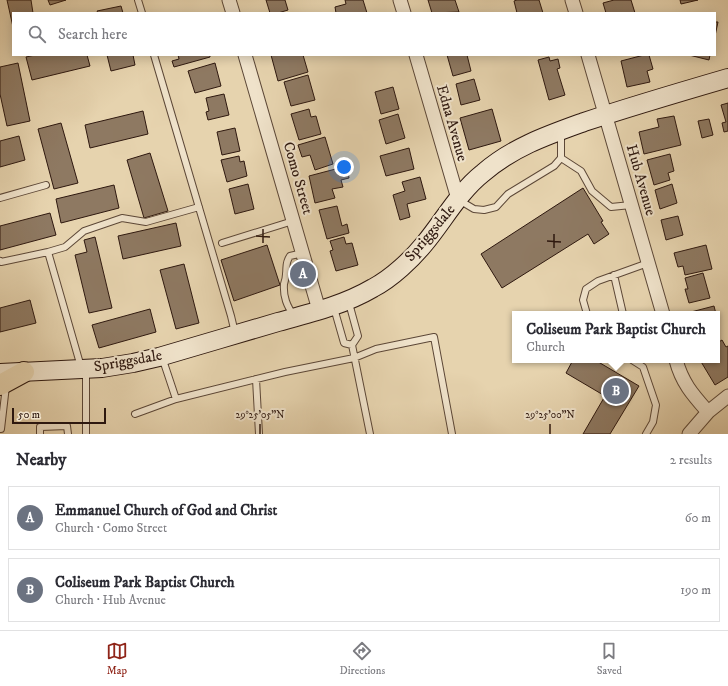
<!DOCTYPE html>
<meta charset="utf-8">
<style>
body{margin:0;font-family:"IM FELL DW Pica",serif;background:#f2f2f3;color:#2b2b33}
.scale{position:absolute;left:12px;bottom:10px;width:94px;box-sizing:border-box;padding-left:4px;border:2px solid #2e180f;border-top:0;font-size:11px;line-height:14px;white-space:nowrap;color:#2e180f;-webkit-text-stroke:3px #efe2ca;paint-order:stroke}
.you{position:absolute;left:344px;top:167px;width:14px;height:14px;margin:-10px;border:3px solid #fff;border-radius:50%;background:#1a73e8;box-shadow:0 0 0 6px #1a73e833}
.badge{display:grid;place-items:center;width:26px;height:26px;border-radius:50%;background:#8f2418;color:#fff;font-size:13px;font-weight:700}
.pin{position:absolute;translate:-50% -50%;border:2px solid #fff;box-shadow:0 1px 4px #0006}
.popup{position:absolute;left:512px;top:311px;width:208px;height:52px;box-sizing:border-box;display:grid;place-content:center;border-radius:0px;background:#fff;filter:drop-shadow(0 1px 3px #0005);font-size:13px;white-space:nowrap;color:#7c7c81}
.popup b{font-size:15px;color:#2b2b33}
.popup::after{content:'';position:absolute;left:50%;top:100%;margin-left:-8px;border:8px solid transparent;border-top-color:#fff}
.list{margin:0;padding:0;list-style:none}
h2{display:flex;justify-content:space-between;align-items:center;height:52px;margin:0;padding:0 16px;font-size:17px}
h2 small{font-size:13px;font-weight:400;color:#7c7c81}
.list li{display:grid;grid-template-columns:26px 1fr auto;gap:12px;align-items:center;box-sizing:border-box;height:64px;margin:0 8px 8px;padding:0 8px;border:1px solid #e1e1e2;border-radius:0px}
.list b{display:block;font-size:15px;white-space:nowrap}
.list p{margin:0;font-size:13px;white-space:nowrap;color:#7c7c81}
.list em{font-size:13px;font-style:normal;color:#7c7c81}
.icon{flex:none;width:22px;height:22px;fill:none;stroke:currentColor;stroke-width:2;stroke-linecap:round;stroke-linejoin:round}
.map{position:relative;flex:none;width:728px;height:434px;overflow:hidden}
.search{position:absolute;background:#fff;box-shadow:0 2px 10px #0003;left:12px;right:12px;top:12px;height:44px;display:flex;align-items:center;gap:10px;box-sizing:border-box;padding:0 14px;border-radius:0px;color:#7c7c81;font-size:15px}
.sheet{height:196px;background:#fff}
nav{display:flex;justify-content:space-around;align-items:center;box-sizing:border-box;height:56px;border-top:1px solid #e1e1e2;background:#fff;font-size:11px;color:#7c7c81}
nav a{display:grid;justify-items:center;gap:2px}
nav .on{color:#8f2418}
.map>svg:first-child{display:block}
</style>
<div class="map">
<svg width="728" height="434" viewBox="0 0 728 434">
<rect width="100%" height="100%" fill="#e6d3ae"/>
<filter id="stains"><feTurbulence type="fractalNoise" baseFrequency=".005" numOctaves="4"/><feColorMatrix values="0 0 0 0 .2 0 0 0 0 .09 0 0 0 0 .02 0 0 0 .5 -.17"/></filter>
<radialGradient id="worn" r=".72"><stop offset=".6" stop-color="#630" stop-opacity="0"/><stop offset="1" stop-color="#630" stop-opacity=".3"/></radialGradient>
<path fill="#8e7962" stroke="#2e180f" d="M7 0H31L33 13H13V27Z
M48 0H66L50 5Z
M266 0H285L288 10 278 13H270Z
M345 0H363L367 13H336L335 7 346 4Z
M428 0H455L459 12 432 13Z
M517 0H539L543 13H517L514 1Z
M614 0H631L635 13H606L603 3Z
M680 0H698L681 4Z
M121 6 123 13H98L97 11Z
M715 22H718L715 36Z
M35 55H87L90 66 32 80 26 57Z
M107 55H133L135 65 111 71Z
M178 55H210V57L174 67 172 61 179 59Z
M271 55H303L308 72 278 81Z
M447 55H467L471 71 453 76Z
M644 55H649L653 69 647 71 650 82 627 87 621 61Z
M689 55H710L709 60Z
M549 57 550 61 558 59 560 68 557 69 565 95 549 100 538 60Z
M18 63 30 121 7 126 0 94V67Z
M215 63 221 86 195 93 188 71Z
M308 75 315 100 291 106 284 82Z
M474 79 480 100 461 105 456 84Z
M393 87 399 109 381 114 375 92Z
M224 94 229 115 208 120 206 112 209 111 206 98Z
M728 103V131L724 132 722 123 726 122 721 105Z
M309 109 311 117 316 116 321 134 299 140 291 114Z
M492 109 501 141 469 150 460 118Z
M143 111 148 134 90 148 85 125Z
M398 114 405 138 386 144 379 120Z
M674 116 681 145 644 154 639 132 659 127 657 119Z
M709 119 713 135 702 138 698 121Z
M61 123 78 183 54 189 38 129Z
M235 128 240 151 222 155 217 132Z
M19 136 25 160 0 167V141Z
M325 137 333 164 315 170 310 155 302 157 298 145Z
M409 148 414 169 386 176 380 156Z
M150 153 168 211 144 218 127 160Z
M670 154 674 171 668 173 670 180 654 185 647 160Z
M239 156 240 162 244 161 247 176 227 182 221 160Z
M347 166 349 178 341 180 343 187 332 189 335 198 315 203 309 176Z
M420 177 426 199 407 204 410 217 400 220 393 195 405 191 402 182Z
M248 184 254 209 235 214 229 189Z
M672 184 677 203 660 209 655 190Z
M114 185 119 208 61 223 56 199Z
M583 188 603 221 601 222 609 234 594 244 588 234 502 288 481 254Z
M337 206 342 226 347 224 349 233 327 239 319 210Z
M50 213 56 235 0 250V226Z
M678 216 683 235 666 240 661 220Z
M176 223 181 246 123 259 118 236Z
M95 237 112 308 89 313 75 255 87 252 84 240Z
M344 237 346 244 352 243 358 265 336 271 330 251 333 250 330 241Z
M267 245 280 285 234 301 221 260Z
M706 245 712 269 685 275 683 266 678 267 674 253Z
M184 264 199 323 176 329 160 270Z
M703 273 710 298 689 303 685 289H688L685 278Z
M30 300 36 323 0 332V308Z
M714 306 716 314H691V312Z
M150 309 156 332 99 348 92 325Z
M722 340 726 347 728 346V377L715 385 700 360H717V343Z
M573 360H595L639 386 610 434H583L605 396 566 373Z"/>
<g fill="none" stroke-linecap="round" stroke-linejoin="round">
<g stroke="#5c4737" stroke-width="8">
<path id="lane" d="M138 0 142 13
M154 55 231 316 235 333
M561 158 581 171 592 191 611 207 631 205
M0 198 46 185
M459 200 474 209 484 210 496 207 508 194 554 166 561 158V133
M222 243 293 221
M48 252 81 367
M0 261 1 262 48 252 65 247 84 231 122 218 146 222 199 207
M614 275 623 314
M349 303 358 336 352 345 370 434
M334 308 344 343 352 345
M587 314 583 300 586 289 598 281 648 263
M294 316C287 306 283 297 284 284 285 281 286 278 286 274 287 267 285 263 290 256L303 253
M632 360 643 367 656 405 653 422 646 434
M86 370V434
M256 379 259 434
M176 399 285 372 354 358 376 349 434 337 452 434
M135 414 176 399 162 357
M0 429H1L6 386
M40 434V427L67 426 68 434"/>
</g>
<g stroke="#5c4737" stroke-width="15">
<path id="street" d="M229 0 233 13
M400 0 404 13
M572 0 576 13
M245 55 319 310
M416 55 458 199
M588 55 663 314
M676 360C682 383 693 395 708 412
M689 434 708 412 728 396"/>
</g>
<g stroke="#2e180f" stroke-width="20">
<path id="secondary" d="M0 373 102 368 133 363 159 357C199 345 238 334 278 322 311 313 344 305 373 288 392 278 412 259 425 243 444 220 459 192 483 173 513 147 548 135 584 122 632 106 680 92 728 78"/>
</g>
<g stroke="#2e180f" stroke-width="22">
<path id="primary" d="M0 385 24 372"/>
</g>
<use href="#lane" stroke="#efe2ca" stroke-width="6"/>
<use href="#street" stroke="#efe2ca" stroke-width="13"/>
<use href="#secondary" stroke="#efe2ca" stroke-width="18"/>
<use href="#primary" stroke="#e6d3ae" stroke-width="20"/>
</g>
<path fill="none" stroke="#2e180f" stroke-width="1.5" d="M256 236 270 237M547 241 561 242M263 243V229M554 248V234M260 434V424M550 434V424"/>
<g text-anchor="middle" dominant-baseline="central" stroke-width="4" stroke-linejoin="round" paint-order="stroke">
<g font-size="15" fill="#2e180f" stroke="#efe2ca">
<text transform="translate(452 123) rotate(74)">Edna Avenue</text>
<text transform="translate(298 178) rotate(74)">Como Street</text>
<text transform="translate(641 180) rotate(74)">Hub Avenue</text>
<text transform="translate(430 233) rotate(-50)">Spriggsdale</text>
<text transform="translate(128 361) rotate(-10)">Spriggsdale</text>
</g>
</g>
<g font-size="10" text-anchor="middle" fill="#2e180f" stroke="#efe2ca" stroke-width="4" stroke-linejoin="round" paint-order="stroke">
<text x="260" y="418">29°25'05"N</text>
<text x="550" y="418">29°25'00"N</text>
</g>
<rect width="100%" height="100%" filter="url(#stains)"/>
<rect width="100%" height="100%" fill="url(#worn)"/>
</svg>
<div class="scale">50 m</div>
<div class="you"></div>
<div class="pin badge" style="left:303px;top:274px;background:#6b7280">A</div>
<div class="pin badge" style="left:616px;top:391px;background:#6b7280">B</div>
<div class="popup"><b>Coliseum Park Baptist Church</b>Church</div>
<div class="search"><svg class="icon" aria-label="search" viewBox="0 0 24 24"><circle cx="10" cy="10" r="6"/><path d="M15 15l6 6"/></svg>Search here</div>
</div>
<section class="sheet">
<h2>Nearby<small>2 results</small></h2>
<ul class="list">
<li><span class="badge" style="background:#6b7280">A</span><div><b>Emmanuel Church of God and Christ</b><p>Church · Como Street</p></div><em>60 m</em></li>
<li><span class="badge" style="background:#6b7280">B</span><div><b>Coliseum Park Baptist Church</b><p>Church · Hub Avenue</p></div><em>190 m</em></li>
</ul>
</section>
<nav>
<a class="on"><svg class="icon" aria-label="map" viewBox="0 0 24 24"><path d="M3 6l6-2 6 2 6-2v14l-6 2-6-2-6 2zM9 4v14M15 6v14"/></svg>Map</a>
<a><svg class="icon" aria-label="directions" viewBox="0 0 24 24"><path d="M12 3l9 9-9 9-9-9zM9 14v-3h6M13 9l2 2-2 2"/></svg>Directions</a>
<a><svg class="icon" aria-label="saved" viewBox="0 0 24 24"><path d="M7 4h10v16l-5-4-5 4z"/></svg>Saved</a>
</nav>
